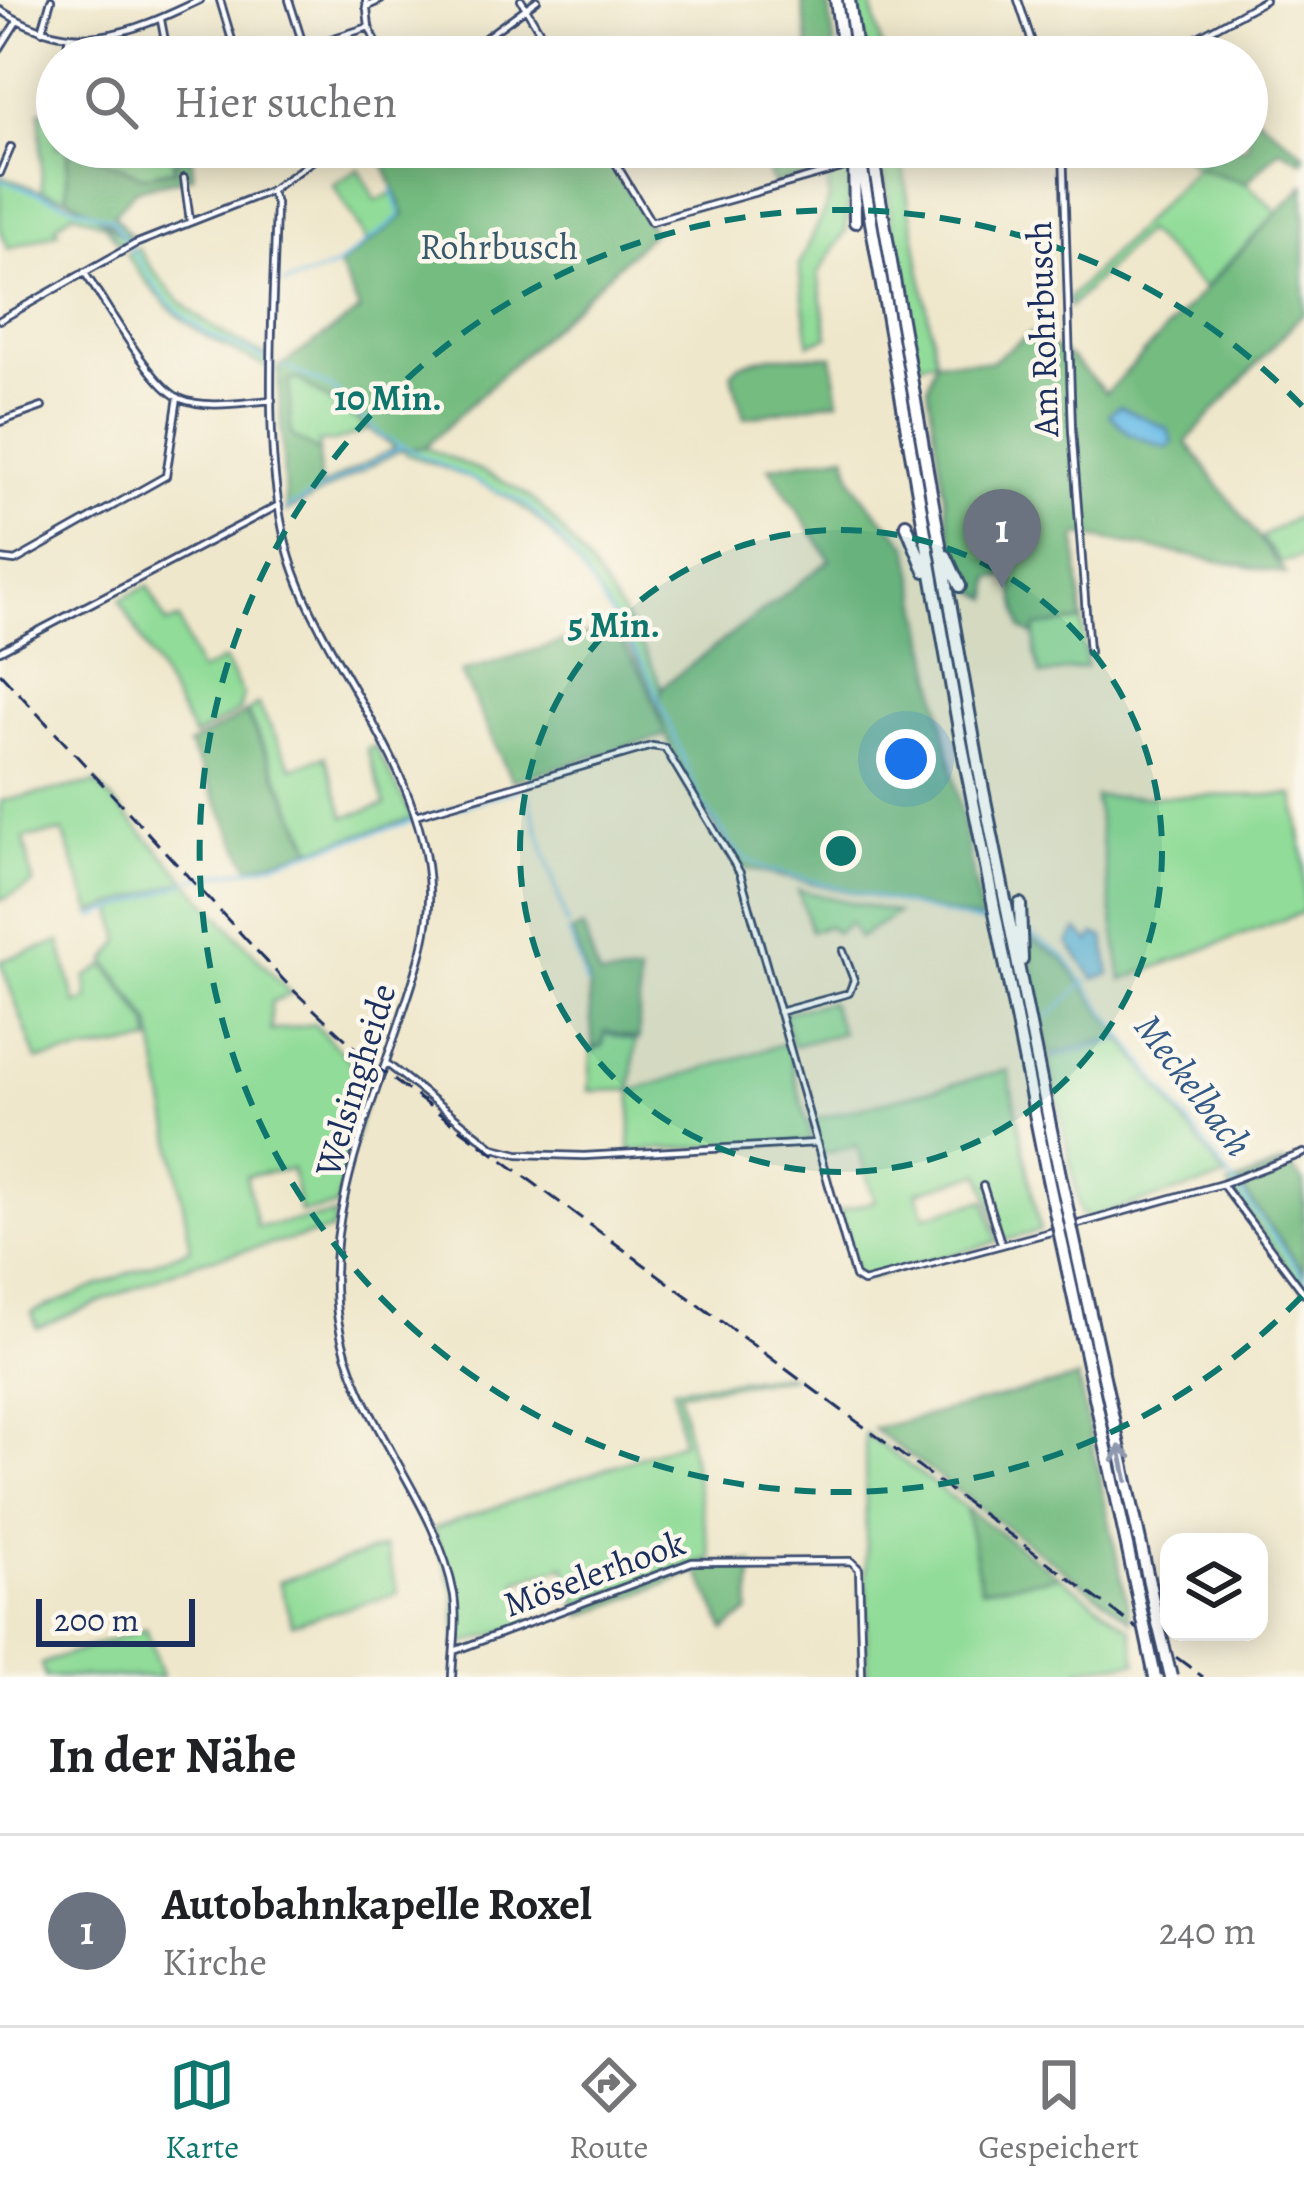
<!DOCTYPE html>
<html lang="de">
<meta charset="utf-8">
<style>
body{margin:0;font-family:Alegreya,serif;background:#f2f2f2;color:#202124}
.controls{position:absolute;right:36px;bottom:36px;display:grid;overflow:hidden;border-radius:24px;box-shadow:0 6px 30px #0003}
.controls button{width:108px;height:108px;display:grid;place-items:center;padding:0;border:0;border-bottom:3px solid #e0e0e0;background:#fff;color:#202124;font:60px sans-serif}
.scale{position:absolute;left:36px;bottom:30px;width:159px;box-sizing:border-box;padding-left:12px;border:6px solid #1b2f5e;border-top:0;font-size:33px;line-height:42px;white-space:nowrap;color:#1b2f5e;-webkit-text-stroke:9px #fbf7ec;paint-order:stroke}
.you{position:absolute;left:906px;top:759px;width:42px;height:42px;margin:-30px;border:9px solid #fff;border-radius:50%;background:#1a73e8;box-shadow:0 0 0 18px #1a73e833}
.badge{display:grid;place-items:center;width:78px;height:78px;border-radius:50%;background:#0f766e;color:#fff;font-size:39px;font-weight:700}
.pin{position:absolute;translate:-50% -99px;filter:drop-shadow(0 3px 6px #0008)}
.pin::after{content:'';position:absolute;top:63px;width:42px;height:36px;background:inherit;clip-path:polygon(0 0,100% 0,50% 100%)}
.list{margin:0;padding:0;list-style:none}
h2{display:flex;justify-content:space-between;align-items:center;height:156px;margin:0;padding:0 48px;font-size:51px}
h2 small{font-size:39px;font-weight:400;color:#757577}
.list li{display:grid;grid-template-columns:78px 1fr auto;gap:36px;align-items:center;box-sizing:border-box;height:192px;padding:0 48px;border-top:3px solid #e0e0e0}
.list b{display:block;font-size:45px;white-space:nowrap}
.list p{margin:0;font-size:39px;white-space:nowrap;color:#757577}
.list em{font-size:39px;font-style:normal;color:#757577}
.icon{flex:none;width:66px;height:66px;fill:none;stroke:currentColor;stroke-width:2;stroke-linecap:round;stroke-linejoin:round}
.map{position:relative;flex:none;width:1304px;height:1677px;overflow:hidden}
.search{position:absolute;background:#fff;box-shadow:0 6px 30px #0003;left:36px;right:36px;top:36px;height:132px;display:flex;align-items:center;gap:30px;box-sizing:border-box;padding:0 42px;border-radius:66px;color:#757577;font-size:45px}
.sheet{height:348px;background:#fff}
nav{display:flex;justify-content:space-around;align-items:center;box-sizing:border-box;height:168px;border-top:3px solid #e0e0e0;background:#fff;font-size:33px;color:#757577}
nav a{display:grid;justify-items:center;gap:6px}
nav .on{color:#0f766e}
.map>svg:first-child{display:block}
</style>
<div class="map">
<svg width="1304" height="1677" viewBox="0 0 1304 1677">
<rect width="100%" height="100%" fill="#fbf7ec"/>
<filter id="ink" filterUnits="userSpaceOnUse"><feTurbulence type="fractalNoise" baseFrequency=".00833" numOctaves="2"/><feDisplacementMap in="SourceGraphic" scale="24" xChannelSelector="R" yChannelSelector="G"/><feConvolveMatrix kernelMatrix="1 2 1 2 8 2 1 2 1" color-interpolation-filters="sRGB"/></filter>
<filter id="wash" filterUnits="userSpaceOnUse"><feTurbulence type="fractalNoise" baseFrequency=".004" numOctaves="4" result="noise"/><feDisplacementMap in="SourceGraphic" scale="48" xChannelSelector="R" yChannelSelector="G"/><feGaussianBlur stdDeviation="2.7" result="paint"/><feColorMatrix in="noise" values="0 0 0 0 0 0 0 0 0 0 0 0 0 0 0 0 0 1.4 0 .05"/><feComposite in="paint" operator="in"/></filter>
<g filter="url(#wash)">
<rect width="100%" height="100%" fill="#efe7cb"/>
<path fill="#91dc98" stroke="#56867b" stroke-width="3" d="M857 0H870L884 57H865Z
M40 111H57V147H75L67 152V197L42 191Z
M75 147H192V158L172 161 176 169 142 176Z
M1175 147H1216L1198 168 1246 183 1278 212 1204 288 1145 231 1070 307 1069 298 1196 168Z
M900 152 936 360 915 364 881 158Z
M359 169 376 201 396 191 406 215 368 243 333 185Z
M851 169 846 230 818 274 828 337 809 344 799 266 829 200 828 175Z
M0 175 94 213 128 241 120 245 105 225 73 212 56 226 59 232 8 249 0 228Z
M138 248C174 305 211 332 272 358L270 368C201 338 168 317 126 254Z
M299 379 370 429 335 442H319V452L291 435 289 381Z
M409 446 425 447C459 463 503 477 533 500 563 523 667 667 662 700L656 701C635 646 573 545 525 509 493 485 444 467 406 454Z
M1304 512V556L1281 563 1261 538Z
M148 586 167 624 179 619 199 672 224 660 243 695 239 711 194 737 120 600Z
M1082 621 1086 667 1041 675 1035 655V627Z
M258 704 292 768 325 756 345 817 385 805 367 749 375 746 413 818 313 849 247 712Z
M96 783 187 880 92 913 63 832 24 838 33 884 0 901V801Z
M1294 795 1304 861V912L1122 980 1095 797Z
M188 882 291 994 271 1002V1031L314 1024 371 1082 336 1207 300 1212 292 1169 246 1176 257 1227 335 1215 332 1230 197 1262 37 1328 32 1312 191 1248 151 1023 106 961 121 941 114 910Z
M798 890 897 913 859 938 850 923 836 933 829 926 811 931Z
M60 942 76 1004 88 1000 86 977 106 965 148 1024 151 1042 37 1060 0 961Z
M830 1002 842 1033 793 1046 783 1013Z
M605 1033 636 1041 631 1090 589 1091 591 1051 603 1046Z
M1123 1040 1226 1178 1090 1217 1081 1214 1049 1059Z
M786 1043 812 1141 630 1151 632 1091Z
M1008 1070 1040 1231 1003 1241 981 1173 917 1192 925 1216 985 1200 998 1242 864 1279 856 1274 839 1211 875 1201 857 1146 822 1154 812 1120Z
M1285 1162 1238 1183 1304 1272V1289L1228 1186Z
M787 1374 791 1377 679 1392 711 1558 576 1605 565 1566 517 1581 530 1623 457 1646 455 1592 433 1529 682 1442 673 1388Z
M865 1433 966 1508 981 1588 1059 1576 1131 1629 1137 1662 1079 1669V1677H867Z
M385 1547 398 1593 292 1624 279 1582Z
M146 1628 162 1677H45L41 1664Z"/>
<path fill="#74bc80" stroke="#48766f" stroke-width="3" fill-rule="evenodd" d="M802 0H828L836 57H810Z
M1250 111 1304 154 1303 161 1280 149 1246 183 1197 168 1216 147H1247Z
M407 147H603L653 232 425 447 398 451 286 512 278 368 360 311 339 266 405 215 381 158ZM299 379 395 448 320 487 319 452 291 435 289 381Z
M814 147H849L851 162 773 185 768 173Z
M75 148 142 176 176 170 173 162 192 158 193 176 135 190 114 215 132 238 128 241 114 225 67 197 68 152Z
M1304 185V312L1186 442 1286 574 1081 535 1076 537 1082 621 1036 627 1035 636 1022 629 1010 576 991 578 990 599 970 587 955 562 928 387 936 360 990 362 1031 333 1071 358 1106 393Z
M770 356H832L839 400 744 418 731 373 740 364Z
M846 454C852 499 883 514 909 547L982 921 743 868 687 785 666 735 512 781 461 672 613 627 645 680 665 732 658 705 663 686 830 560 769 467Z
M246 713 312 849 250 868 189 745Z
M583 927 599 977 639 974V1039L605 1031 602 1045 593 1048 588 980 572 932Z
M1027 937 1062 958 1121 1036 1048 1055Z
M1287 1164 1304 1182V1272L1238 1183Z
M1078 1378 1131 1620 873 1429Z
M966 1508 1059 1576 981 1589Z
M753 1563 749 1612 725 1630 698 1571 582 1616 579 1608 693 1564Z"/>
<path fill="#6cbde7" stroke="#4476a2" stroke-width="3" d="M1119 406 1168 429 1173 443 1167 448 1129 434 1109 414Z
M1077 930 1091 942 1094 934 1104 937 1110 974 1094 979 1068 943Z"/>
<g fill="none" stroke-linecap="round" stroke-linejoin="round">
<path stroke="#6cbde7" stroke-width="3" d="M378 157 402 147
M0 180 112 219 158 290 181 314 211 336 269 360
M284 284 335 267 401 216 392 188
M284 366 332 388 383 437 528 505 566 546 646 668 702 803 739 854 765 869 983 924
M286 509 401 447
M528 795 567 925
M423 818 526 787
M193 879 260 867 413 821
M93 917 187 882
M568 930 587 985
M1031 935 1064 956 1304 1277
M1048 1017 1087 981
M1054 1056 1122 1038"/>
</g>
</g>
<g filter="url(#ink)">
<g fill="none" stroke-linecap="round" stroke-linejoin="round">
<g stroke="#3b4b6e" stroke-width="10">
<path id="minor" d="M220 0 237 57
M289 0 307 57
M366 0 369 27 383 57
M521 0 555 57
M1018 0 1037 57
M366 7 381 0
M0 10C75 57 127 35 200 0
M161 20 168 57
M42 31 51 0
M0 48 17 21
M65 57 69 36
M274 57 369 27
M459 57 537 0
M522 57 547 44
M1162 57 1265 0
M606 147 651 222 838 169
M1063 147 1072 430 1089 652
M891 152 907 147
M0 173 11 147
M184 178 190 221
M270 191 276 203C274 312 258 473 295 573 334 678 425 773 429 889 431 935 414 977 400 1021 369 1113 322 1221 338 1320 354 1421 436 1497 454 1595 458 1622 453 1650 452 1677
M84 272C106 302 149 383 179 398 206 410 244 402 272 400
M0 320 135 244 270 191 332 147
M0 422 42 407
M0 559 15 561 166 476 178 397
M0 651 279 505
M416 815 652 746 665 748 740 873 855 1277 863 1282 1058 1230
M779 1012 849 993 854 980 843 951
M386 1063 494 1148 518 1154 584 1156 816 1143
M1222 1184 1304 1293
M983 1186 1001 1243
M1075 1225 1222 1184 1304 1153
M454 1651 692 1562 851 1561 859 1569 862 1677"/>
</g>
<g stroke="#3b4b6e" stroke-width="16">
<path id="motorway" d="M836 0 844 57
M849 0 857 57
M858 147 961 741 1048 1179
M871 147 980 775 1060 1175
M854 156 855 222
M906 524 925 571
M946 556 960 586
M1020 904 1022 960
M1079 1263 1157 1619
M1067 1267 1143 1620"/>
</g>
<use href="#minor" stroke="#fff" stroke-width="4.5"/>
<use href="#motorway" stroke="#fff" stroke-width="10"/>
<path stroke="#1b2f5e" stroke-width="3" stroke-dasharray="18 9" stroke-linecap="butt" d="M0 673 292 989 371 1063 1203 1677"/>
<g stroke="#3b4b6e" stroke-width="10" stroke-linecap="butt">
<path id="minor-bridge" d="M838 169 891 152"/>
</g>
<g stroke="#3b4b6e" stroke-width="16" stroke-linecap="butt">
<path id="motorway-bridge" d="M1060 1175 1079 1263
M1048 1179 1067 1267
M1157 1619 1171 1677
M1143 1620 1155 1677"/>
</g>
<use href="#minor-bridge" stroke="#fff" stroke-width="4.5"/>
<use href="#motorway-bridge" stroke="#fff" stroke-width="10"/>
</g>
<defs><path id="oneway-shaft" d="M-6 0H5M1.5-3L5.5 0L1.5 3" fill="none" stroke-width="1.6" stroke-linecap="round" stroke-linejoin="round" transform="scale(3)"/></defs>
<use stroke="#8d97ae" href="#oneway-shaft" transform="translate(1123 1463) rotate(-102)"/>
</g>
<circle cx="841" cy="851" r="321" fill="#0f766e" fill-opacity=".12"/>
<g fill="none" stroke="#0f766e" stroke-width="6" stroke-dasharray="21 15">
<circle cx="841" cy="851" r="321"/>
<path d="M1302 1296A641 641 0 1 1 1302 406"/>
</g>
<g text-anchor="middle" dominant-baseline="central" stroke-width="9" stroke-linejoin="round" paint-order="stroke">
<g font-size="36" fill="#385a6c" stroke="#fbf7ec">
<text x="499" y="246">Rohrbusch</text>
</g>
<g font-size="36" fill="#1b2f5e" stroke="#fbf7ec">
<text transform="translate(1042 329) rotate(-92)">Am Rohrbusch</text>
<text transform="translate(355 1080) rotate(-73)">Welsingheide</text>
<text transform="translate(594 1573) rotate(-20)">Möselerhook</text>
</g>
<g font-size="39" font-style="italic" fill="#335a87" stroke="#fbf7ec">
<text transform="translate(1194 1085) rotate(53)">Meckelbach</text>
</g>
</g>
<circle cx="841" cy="851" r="18" fill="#0f766e" stroke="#fbf7ec" stroke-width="6"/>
<g font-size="36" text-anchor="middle" font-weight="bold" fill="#0f766e" stroke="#fbf7ec" stroke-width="9" stroke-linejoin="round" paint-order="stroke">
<text x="388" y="410">10 Min.</text>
<text x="614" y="637">5 Min.</text>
</g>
</svg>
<div class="controls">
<button><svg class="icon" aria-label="layers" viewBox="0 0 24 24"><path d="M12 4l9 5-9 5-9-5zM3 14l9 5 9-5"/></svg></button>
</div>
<div class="scale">200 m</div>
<div class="you"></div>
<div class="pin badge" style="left:1002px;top:588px;background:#6b7280">1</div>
<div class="search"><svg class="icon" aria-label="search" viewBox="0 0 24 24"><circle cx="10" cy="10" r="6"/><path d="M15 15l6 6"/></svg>Hier suchen</div>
</div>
<section class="sheet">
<h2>In der Nähe<small></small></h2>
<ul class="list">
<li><span class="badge" style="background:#6b7280">1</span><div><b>Autobahnkapelle Roxel</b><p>Kirche</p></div><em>240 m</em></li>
</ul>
</section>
<nav>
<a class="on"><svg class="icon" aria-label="map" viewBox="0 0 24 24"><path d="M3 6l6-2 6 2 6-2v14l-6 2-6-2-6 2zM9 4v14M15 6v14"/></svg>Karte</a>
<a><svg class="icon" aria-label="directions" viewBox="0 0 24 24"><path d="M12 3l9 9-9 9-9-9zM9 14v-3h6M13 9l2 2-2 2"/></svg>Route</a>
<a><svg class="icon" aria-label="saved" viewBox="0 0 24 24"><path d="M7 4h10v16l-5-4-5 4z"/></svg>Gespeichert</a>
</nav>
